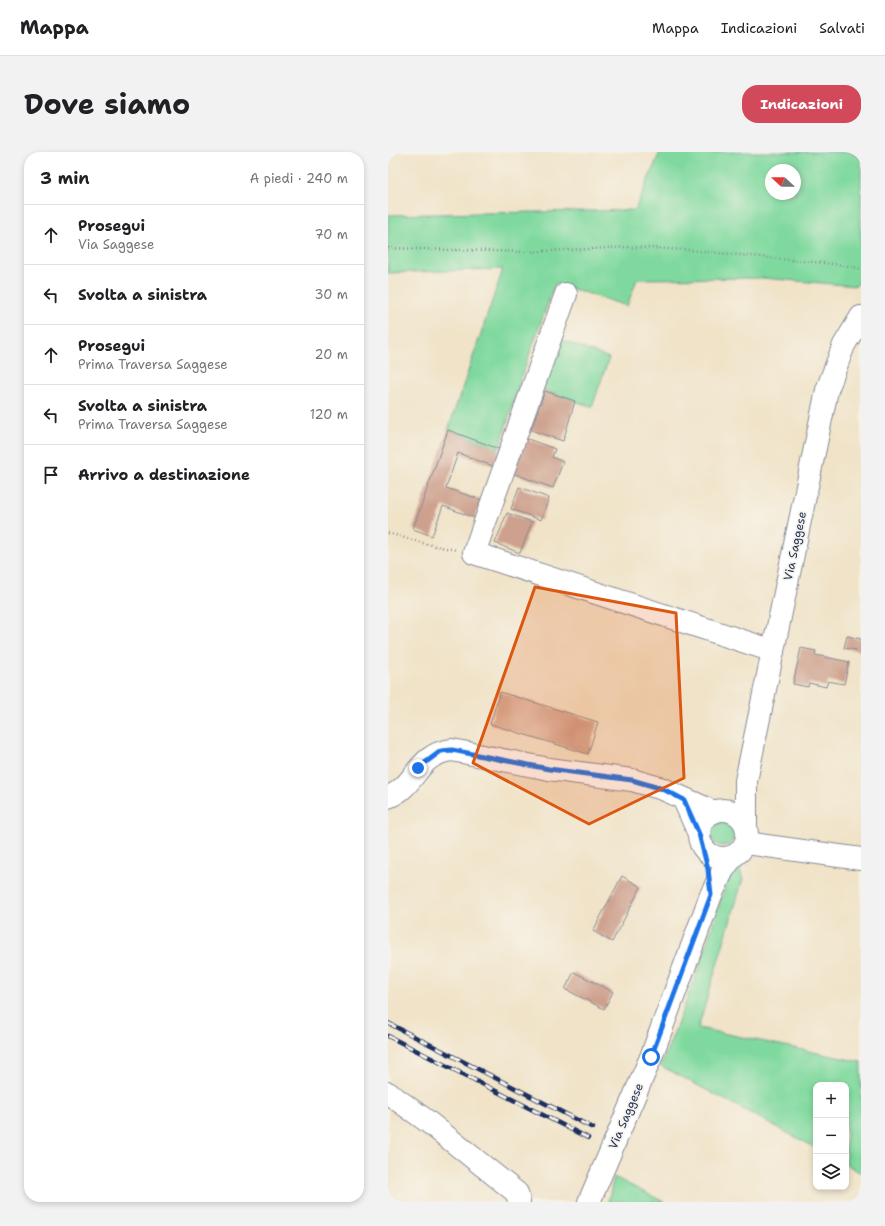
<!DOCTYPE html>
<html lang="it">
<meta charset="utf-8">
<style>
body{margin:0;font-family:"Shantell Sans",sans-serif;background:#f2f2f2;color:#202124}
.controls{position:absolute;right:12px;bottom:12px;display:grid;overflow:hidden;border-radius:8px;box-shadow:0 2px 6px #0003}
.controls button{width:36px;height:36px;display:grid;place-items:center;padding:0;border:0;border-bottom:1px solid #e0e0e0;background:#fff;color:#202124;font:20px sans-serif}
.compass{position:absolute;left:377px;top:12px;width:36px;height:36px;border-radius:50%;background:#fff;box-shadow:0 2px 6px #0003;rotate:292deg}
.stop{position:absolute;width:12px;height:12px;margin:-9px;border:3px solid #1a73e8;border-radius:50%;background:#fff}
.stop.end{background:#1a73e8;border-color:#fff;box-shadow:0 1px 4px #0008}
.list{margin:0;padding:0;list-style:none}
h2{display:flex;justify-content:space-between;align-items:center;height:52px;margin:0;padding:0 16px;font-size:17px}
h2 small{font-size:13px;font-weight:400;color:#757577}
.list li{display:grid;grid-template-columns:26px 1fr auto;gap:12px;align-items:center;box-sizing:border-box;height:60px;padding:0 16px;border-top:1px solid #e0e0e0}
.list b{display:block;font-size:15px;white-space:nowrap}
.list p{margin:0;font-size:13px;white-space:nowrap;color:#757577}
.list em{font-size:13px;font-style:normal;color:#757577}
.icon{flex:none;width:22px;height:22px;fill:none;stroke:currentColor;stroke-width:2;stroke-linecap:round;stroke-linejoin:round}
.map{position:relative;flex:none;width:473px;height:1050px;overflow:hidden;border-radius:16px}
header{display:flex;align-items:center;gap:24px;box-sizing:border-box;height:56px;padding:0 20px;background:#fff;border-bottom:1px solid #e0e0e0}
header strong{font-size:19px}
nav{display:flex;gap:22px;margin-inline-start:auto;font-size:14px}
.intro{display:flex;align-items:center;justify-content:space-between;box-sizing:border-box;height:96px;padding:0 24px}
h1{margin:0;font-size:28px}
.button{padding:10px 18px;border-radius:16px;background:#d1495b;color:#fff;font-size:14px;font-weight:700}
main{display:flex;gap:24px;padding:0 24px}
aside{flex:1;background:#fff;border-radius:16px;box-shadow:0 2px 6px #0003}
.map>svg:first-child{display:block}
</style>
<header>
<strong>Mappa</strong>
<nav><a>Mappa</a><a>Indicazioni</a><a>Salvati</a></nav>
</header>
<div class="intro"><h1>Dove siamo</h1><a class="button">Indicazioni</a></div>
<main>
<aside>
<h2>3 min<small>A piedi · 240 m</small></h2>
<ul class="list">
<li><svg class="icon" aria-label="ahead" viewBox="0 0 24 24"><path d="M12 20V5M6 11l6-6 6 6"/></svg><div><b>Prosegui</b><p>Via Saggese</p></div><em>70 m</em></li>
<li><svg class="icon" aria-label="left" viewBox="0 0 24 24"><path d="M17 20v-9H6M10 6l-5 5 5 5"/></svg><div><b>Svolta a sinistra</b></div><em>30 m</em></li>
<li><svg class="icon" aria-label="ahead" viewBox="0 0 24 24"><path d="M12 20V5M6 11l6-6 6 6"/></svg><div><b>Prosegui</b><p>Prima Traversa Saggese</p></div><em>20 m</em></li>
<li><svg class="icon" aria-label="left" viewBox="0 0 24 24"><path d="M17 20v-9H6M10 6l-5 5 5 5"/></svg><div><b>Svolta a sinistra</b><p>Prima Traversa Saggese</p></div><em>120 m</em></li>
<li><svg class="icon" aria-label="arrive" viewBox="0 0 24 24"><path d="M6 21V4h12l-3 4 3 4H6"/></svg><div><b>Arrivo a destinazione</b></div></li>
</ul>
</aside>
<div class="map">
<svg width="473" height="1050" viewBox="0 0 473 1050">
<rect width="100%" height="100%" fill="#f7f3e8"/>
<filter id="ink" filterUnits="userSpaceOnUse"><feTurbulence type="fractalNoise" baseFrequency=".025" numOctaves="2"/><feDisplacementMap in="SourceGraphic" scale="8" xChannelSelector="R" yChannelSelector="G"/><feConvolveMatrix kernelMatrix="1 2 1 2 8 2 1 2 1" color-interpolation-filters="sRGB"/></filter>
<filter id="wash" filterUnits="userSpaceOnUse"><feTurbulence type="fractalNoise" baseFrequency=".012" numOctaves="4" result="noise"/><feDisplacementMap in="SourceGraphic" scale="16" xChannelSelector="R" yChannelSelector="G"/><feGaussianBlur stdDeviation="0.9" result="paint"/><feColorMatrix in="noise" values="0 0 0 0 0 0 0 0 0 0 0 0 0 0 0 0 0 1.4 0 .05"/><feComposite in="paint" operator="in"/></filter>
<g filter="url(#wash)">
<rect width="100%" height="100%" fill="#f0e3c8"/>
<path fill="#7fd99e" stroke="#4d847e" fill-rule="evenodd" d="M272 0H461L473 6V127L468 134 375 126 249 127 239 154 167 131 132 229 111 297 60 278 115 117 0 121V63L247 58ZM383 18H407V42H383Z
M171 187 221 206 204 255 153 237Z
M323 682a12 12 0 1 1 24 0a12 12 0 1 1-24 0Z
M350 713 355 727 310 876 473 910V1021L458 1012V933H428V996L273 914 309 821 340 726Z
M226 1025 276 1050H220Z"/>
<g id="blocks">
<path fill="#cea18e" d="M157 239 187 249 175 289 143 278Z
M60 278 111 297 105 314 70 301 58 336 94 348 87 366 55 354 44 384 25 377Z
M137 286 167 297 164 305 175 310 165 336 124 321Z
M131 335 161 346 153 368 123 357Z
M119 361 144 370 132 401 107 391Z
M459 484 473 487V499L456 496Z
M413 496 428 499 427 503 461 510 456 532 440 529 438 535 421 531 420 535 405 532Z
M112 540 210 570 200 602 102 572Z
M234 724 253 735 224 790 205 779Z
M186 820 225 840 216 857 177 837Z"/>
</g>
</g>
<g filter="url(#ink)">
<use href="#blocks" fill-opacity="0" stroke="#868993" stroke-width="1"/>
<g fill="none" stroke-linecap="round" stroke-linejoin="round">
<g stroke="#868993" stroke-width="24">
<path id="minor" d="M178 142 86 401 385 499
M0 645C29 634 28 602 64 598L161 617 244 628 275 637 326 660
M296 648 311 682
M358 691 473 707
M0 941 39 969 129 1041 131 1050"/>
</g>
<g stroke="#868993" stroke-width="24">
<path id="major" d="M311 682a24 24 0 1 1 48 0a24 24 0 1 1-48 0Z
M358 673V629L439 238 456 193 473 165
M201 1050 263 905 323 743 335 718 345 704"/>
</g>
<path stroke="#868993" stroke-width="2.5" stroke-dasharray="1 3" stroke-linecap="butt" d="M0 96 137 100 243 95 300 98 456 113 473 117
M0 381 38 392 68 398"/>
<use href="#minor" stroke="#fff" stroke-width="22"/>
<use href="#major" stroke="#fff" stroke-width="22"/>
<g stroke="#1b2f5e" stroke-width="4.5">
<path id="rail" d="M0 871 205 976
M0 884 200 986"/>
</g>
<use href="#rail" stroke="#f7f3e8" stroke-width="3" stroke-dasharray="9" stroke-linecap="butt"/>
</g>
</g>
<g fill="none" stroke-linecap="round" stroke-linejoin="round" filter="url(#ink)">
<path stroke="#1a73e8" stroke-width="5" d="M30 616 53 599 64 598 161 617 244 628 275 637 296 648 311 682 320 717 323 743 263 905"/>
</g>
<path fill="#de5710" fill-opacity="0.2" stroke="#de5710" stroke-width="3" stroke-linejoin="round" d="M147 435 288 461 296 626 201 672 85 611Z"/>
<g text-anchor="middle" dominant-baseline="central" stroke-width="3.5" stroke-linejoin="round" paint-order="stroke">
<g font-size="12" fill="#1b2f5e" stroke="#f7f3e8">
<text transform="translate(407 394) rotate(-78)">Via Saggese</text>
<text transform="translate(238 964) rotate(-67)">Via Saggese</text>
</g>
</g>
</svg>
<div class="controls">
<button>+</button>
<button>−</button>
<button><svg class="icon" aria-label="layers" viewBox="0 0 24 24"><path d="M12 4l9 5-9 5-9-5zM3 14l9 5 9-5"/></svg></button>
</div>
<svg class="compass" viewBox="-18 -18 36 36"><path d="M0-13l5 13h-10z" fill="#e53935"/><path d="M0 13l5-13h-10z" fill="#757577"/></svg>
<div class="stop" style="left:263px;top:905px"></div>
<div class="stop end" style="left:30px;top:616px"></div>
</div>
</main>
